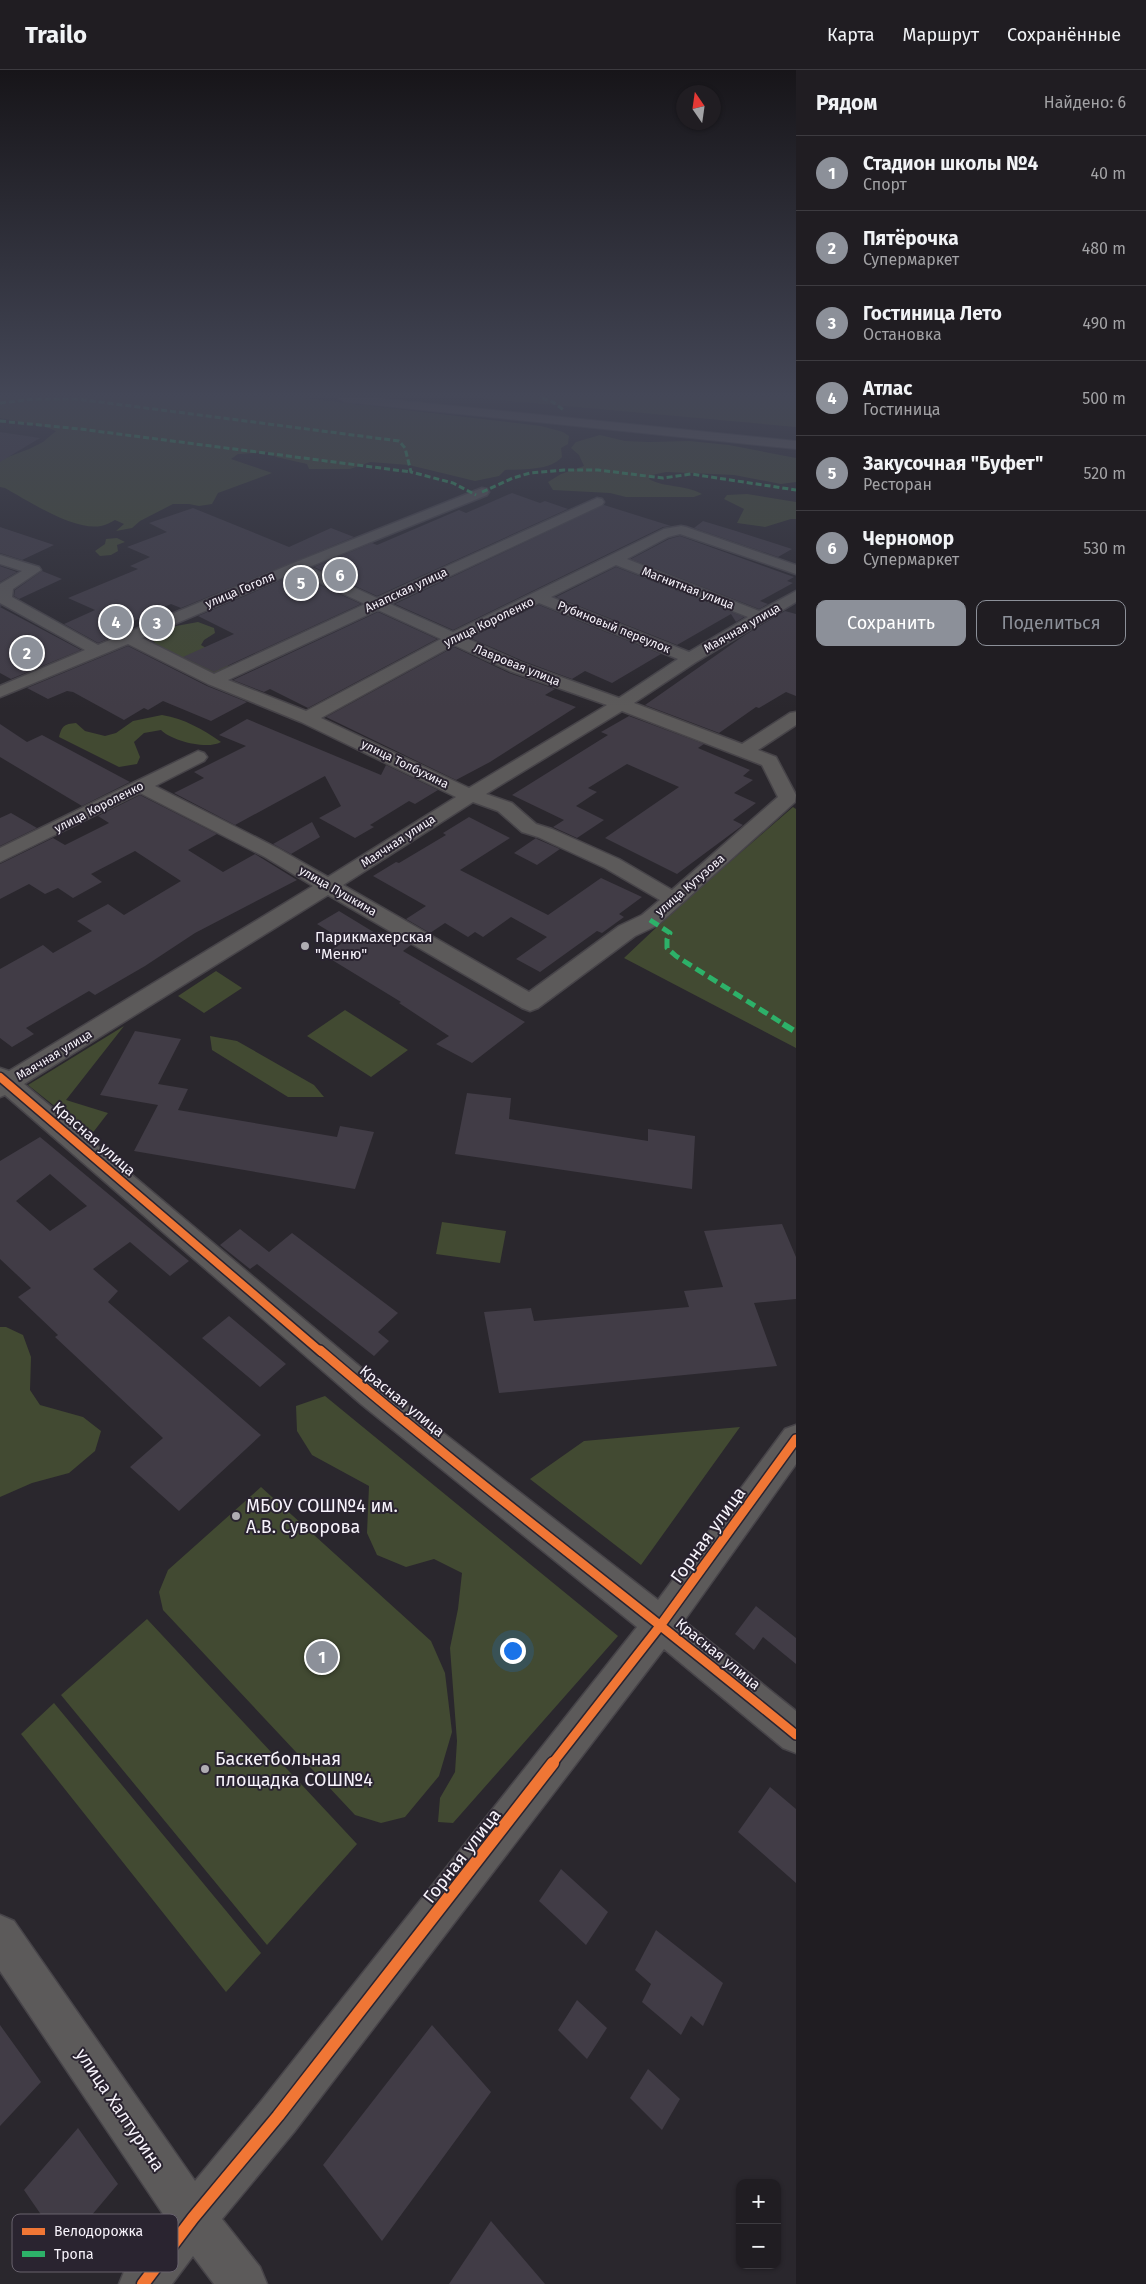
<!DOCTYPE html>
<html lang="ru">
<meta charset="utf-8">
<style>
body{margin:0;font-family:"Fira Sans",sans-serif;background:#2d2a2f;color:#f1f3f6}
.controls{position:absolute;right:15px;bottom:15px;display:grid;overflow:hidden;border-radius:10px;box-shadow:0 1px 4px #0004}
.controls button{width:45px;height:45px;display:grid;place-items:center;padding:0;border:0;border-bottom:1px solid #3d3b40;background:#201d22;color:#f1f3f6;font:25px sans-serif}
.compass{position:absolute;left:676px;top:15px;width:45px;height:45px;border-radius:50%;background:#201d22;box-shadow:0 1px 4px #0004;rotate:347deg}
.you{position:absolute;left:512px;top:1580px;width:18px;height:18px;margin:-12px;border:4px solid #fff;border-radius:50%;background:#1a73e8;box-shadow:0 0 0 8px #1a73e833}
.badge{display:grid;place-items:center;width:32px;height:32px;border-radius:50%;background:#8c9099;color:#fff;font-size:16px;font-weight:700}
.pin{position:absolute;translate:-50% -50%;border:2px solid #fff;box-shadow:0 1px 5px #0006}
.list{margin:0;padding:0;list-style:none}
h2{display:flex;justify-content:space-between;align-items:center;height:65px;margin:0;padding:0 20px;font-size:21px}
h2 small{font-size:16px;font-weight:400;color:#a2a2a5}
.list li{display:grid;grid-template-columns:32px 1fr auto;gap:15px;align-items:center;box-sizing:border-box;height:75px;padding:0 20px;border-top:1px solid #3d3b40}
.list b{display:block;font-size:19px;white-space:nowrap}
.list p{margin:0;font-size:16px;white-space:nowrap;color:#a2a2a5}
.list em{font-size:16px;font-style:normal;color:#a2a2a5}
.actions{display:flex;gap:10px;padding:15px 20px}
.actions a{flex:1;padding:11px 0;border:1px solid #8c9099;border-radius:10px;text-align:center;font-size:18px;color:#8c9099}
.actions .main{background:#8c9099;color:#fff}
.map{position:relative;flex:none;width:796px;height:2214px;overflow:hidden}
header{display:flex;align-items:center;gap:30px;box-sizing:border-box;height:70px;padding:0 25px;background:#201d22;border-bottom:1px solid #3d3b40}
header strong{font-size:24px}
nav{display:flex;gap:28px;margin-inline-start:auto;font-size:18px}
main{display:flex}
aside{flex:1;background:#201d22}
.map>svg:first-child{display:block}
</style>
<header>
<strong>Trailo</strong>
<nav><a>Карта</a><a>Маршрут</a><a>Сохранённые</a></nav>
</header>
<main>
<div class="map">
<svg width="796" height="2214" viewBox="0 0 796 2214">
<rect width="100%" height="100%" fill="#2a272d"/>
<path fill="#424a32" d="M0 328H304L541 356 563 362 569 366 568 374 561 378 562 387C550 401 522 399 505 400L499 406 475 411 409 395 370 392 350 399H309L307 394 276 387 270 382 238 384 231 389 272 403 218 423 212 434 199 436 189 434H173L140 451 132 458 116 461 124 454 115 450C111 452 106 455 101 456 74 461 28 431 5 418L0 417V390L29 379 43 372 56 361 46 357 0 348Z
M478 328H796V357Z
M600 365 625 371 649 372 689 371 729 375 796 388V412L781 414 734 405 690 403 666 402 652 405 649 409C664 418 684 414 702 424L694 427H626L610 423 553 420 548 412 561 404 584 396 579 385 571 378 576 372Z
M747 424 796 432V449H791L765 457 737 453 744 439 724 429 727 425Z
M117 468 125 472 117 475 118 481 111 485 100 486 95 481 105 474 106 469Z
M198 552 214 558 215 563 204 570 201 575 231 593C226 597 222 603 215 603 210 603 166 583 160 579 157 577 155 573 153 570L176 556Z
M162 645C185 649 202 659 221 672 207 680 172 671 161 660L144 663 134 672 140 687 137 694 119 697 59 667C62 656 64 654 76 653L85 661 105 666 116 663 133 651Z
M793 737 796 739V978L624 888 678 837Z
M216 901 242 918 204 943 178 926Z
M345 940 408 980 371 1007 307 966Z
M124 956 66 1030 108 1043 91 1065 28 1015Z
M210 966 237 971 314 1015 324 1027H288L212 980Z
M442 1152 506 1161 500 1193 436 1184Z
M0 1257H6L23 1265 31 1287 30 1320 40 1335 83 1347 101 1361 95 1381 69 1403 32 1413 0 1427Z
M325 1326 618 1566 453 1753 438 1752 440 1728 455 1702 457 1671 450 1578 458 1539 462 1503 434 1489 406 1497 377 1485 367 1463 369 1416 312 1385 297 1361 296 1336Z
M740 1357 641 1495 530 1409 584 1371Z
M261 1417 431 1571 445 1603 452 1662 439 1706 405 1747 381 1753 355 1745 163 1540 159 1522 168 1500Z
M147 1549 357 1774 267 1875 61 1625Z
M54 1633 261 1883 226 1922 21 1664Z"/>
<path fill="#413c46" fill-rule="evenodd" d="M0 362 40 368 0 392Z
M512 423 540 433 545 431 568 439 377 526 314 497 372 473 377 475 459 440 466 443Z
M604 435 671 456 663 457 453 560 395 534Z
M193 438 289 477 331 458 354 467 181 538 171 534 108 563 115 566 98 573 64 554 95 540 68 528 138 499 130 496 150 487 127 477 167 462 149 453Z
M703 451 736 461 792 479 778 487 694 458Z
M0 457 54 475 22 490 0 483Z
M680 466 794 507 787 511 793 513 760 531 768 534 759 539 631 489 669 469Z
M0 496 17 502 0 512Z
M616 497 744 547 736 552 731 544 677 575 556 527Z
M42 501 62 509 19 529 14 526 15 520Z
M296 504 361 534 214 602 183 587 234 564 198 546Z
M0 535 2 536 0 537 81 580 11 609 0 603Z
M539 535 661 584 612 613 585 601 572 609 523 591 470 568Z
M785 541 796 544V626L786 622 759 638 756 637 719 663 645 635 745 565Z
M378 542 437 569 308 638 270 619 264 622 233 610Z
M128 576 207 616 247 632 211 651 163 631 148 640 144 638 124 650 73 622 67 621 48 629 27 618Z
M454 577 509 603 555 619 545 625 576 637 490 692 456 710 326 647Z
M629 646 704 674 698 678 750 700 743 706 753 710 734 723 756 733 733 750 743 755 677 804 605 768 679 717 627 694 588 718 597 722 576 736 604 750 577 768 553 757 564 750 512 725 608 665 601 662Z
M247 649 381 705 386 695 438 720 415 734 409 731 370 755 374 757 355 768 319 748 341 736 325 706 235 755 174 723 204 708 194 702 246 676 219 665Z
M0 654 27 672 42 665 130 712 82 736 0 687Z
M140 725 217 764 188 780 223 802 255 784 297 810 195 863 145 896 95 925 89 921 26 958 34 964 12 977 0 968V899L43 875 53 883 92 861 77 851 108 834 124 845 181 811 135 781 91 804 102 812 73 828 58 818 45 824 29 814 0 829V794L53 768 65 775 109 753 98 746Z
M11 743 37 758 0 776V748Z
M469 747 510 768 460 800 548 845 601 808 642 827 619 844 624 847 602 863 597 861 540 902 516 889 547 867 511 847 483 867 475 862 468 867 445 853 430 863 406 849 426 836 373 806 396 792 399 793 446 765 443 763Z
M312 752 320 767 291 784 273 774Z
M536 768 537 769 560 779 537 795 514 783Z
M339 841 380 866 387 862 411 875 403 881 525 952 472 993 436 974 449 966 399 933 401 932 324 885 345 871 317 854Z
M135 961 181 969 158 1014 188 1019 178 1040 337 1067 340 1056 374 1062 355 1119 134 1081 158 1035 100 1025Z
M467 1023 511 1028 509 1049 648 1071V1059L695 1066 692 1119 455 1084Z
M40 1067 189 1191 170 1206 130 1172 93 1199 118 1221 108 1232 261 1365 179 1441 130 1397 163 1368 55 1267 58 1265 18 1227 31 1218 0 1189V1091ZM50 1104 87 1136 50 1161 16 1131Z
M782 1154 796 1187V1229L754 1233 777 1296 499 1323 484 1242 531 1238 534 1251 689 1237 684 1221 723 1217 704 1161Z
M240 1159 269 1182 292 1163 398 1243 378 1262 389 1271 374 1286 257 1194 250 1199 220 1175Z
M229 1246 286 1294 260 1317 202 1268Z
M756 1536 796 1568V1594L763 1567 754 1580 735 1564Z
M770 1717 796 1739V1813L738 1762Z
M561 1799 608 1842 586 1875 539 1831Z
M656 1860 723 1913 703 1956 691 1946 681 1965 642 1932 651 1914 635 1900Z
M577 1930 607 1958 587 1989 558 1960Z
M0 1955 41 2012 0 2056Z
M432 1955 491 2022 382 2171 323 2095Z
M648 1999 680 2029 662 2060 630 2028Z
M78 2058 118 2114 64 2178 24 2120Z
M491 2151 545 2214H449Z"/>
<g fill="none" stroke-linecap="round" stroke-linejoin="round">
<g stroke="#474449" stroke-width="3">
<path id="minor" d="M482 418 487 419 489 422 487 425 309 497 377 528 597 428 602 429 604 432 602 435 390 534 453 562 664 459 681 456 686 457 796 495V504L680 464 668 467 627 489 759 541 796 521V532L696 592 634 633 742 674 790 643 796 642V655L758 680 776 687 796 725 795 732 658 855 635 866 538 938 530 941 522 938 328 825 24 1014 383 1316 658 1530 785 1359 796 1355V1394L684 1551 796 1641V1683L783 1678 664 1579 294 2062 222 2149 260 2197 267 2214H214L193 2186 172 2214H119L126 2197 165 2147 0 1901V1845L14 1851 195 2111 262 2030 637 1557 361 1334 5 1025 0 1027V998L9 1001 313 816 265 787 140 723 0 792V778L198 681 204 683 207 687 204 691 155 716 279 779 328 807 456 727 301 652 208 614 128 574 0 627V616L85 580 0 533V514L22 501 0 494V485L39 497 41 500 13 519 12 527 98 575 291 494ZM616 495 748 547 689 582 551 527ZM296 502 365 534 214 604 142 568ZM539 533 678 589 619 628 522 593 466 568ZM378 540 441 569 306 641 228 610ZM454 575 510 601 607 635 469 718 321 648ZM622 641 762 695 778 727 672 820 619 789 552 759 536 754 512 733 486 724ZM473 732 498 741 522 762 538 767 605 798 660 830 642 845 619 856 529 922 343 815Z"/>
</g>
<g stroke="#474449" stroke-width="2">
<path id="trunk" d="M338 328H376L796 371V379L344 332Z"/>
</g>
<use href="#minor" fill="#5c5a5a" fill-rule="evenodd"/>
<use href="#trunk" fill="#646060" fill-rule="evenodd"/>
<path stroke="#2db169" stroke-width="3" stroke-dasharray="6 3" stroke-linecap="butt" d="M542 328 553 332 565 341
M0 333 34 329H77L399 371 405 378 411 402 453 413 476 425
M0 351 80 359 411 402
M482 422 513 408 530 403 564 400H598L663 408 691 404 796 420"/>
<path stroke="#2db169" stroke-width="5" stroke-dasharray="10 5" stroke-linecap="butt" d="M650 850 670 863 667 869V878L676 886 785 955"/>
<path stroke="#2db169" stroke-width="6" stroke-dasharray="12 6" stroke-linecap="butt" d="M783 954 796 962"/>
<g stroke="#2a2430" stroke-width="11">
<path id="cycleway-far2" d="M0 1007 321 1282"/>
</g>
<g stroke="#2a2430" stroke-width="12">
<path id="cycleway-far1" d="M320 1280C475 1413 638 1535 796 1665
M552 1694 660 1556 796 1369"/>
</g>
<g stroke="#2a2430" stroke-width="15">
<path id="cycleway" d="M143 2214 193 2148 278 2046 553 1693"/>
</g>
<use href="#cycleway-far2" stroke="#f07635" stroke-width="8"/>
<use href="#cycleway-far1" stroke="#f07635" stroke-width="9"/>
<use href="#cycleway" stroke="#f07635" stroke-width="12"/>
</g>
<linearGradient id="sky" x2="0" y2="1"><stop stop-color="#171519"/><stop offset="0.51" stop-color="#444757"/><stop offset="1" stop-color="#444757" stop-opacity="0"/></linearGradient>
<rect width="796" height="638" fill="url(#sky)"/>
<g fill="#afacb3" stroke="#2a2430" stroke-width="2">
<circle cx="305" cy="876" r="5"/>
<circle cx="236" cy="1446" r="5"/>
<circle cx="205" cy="1699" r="5"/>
</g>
<g text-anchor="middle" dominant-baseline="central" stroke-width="4" stroke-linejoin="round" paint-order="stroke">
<g font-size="12" fill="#f7f3fb" stroke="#2a2430">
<text transform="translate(688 518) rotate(21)">Магнитная улица</text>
<text transform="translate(240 520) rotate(-23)">улица Гоголя</text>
<text transform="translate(406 520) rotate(-25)">Анапская улица</text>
<text transform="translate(489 552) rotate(-26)">улица Короленко</text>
<text transform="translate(614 557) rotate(22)">Рубиновый переулок</text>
<text transform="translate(742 558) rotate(-30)">Маячная улица</text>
<text transform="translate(517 595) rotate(22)">Лавровая улица</text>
<text transform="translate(405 694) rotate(26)">улица Толбухина</text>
<text transform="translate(99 737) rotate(-27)">улица Короленко</text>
<text transform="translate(398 771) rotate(-33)">Маячная улица</text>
<text transform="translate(690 815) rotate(-41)">улица Кутузова</text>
<text transform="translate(338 821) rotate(30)">улица Пушкина</text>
<text transform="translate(54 985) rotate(-31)">Маячная улица</text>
</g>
<g font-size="15" fill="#f7f3fb" stroke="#2a2430" text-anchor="start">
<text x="315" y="867">Парикмахерская<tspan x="315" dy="17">"Меню"</tspan></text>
</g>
<g font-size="15" fill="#f7f3fb" stroke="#2a2430">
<text transform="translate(94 1069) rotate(41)">Красная улица</text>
<text transform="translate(402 1331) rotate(39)">Красная улица</text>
<text transform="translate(718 1584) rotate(39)">Красная улица</text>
</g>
<g font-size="18" fill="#f7f3fb" stroke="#2a2430" text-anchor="start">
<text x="246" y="1436">МБОУ СОШ№4 им.<tspan x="246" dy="21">А.В. Суворова</tspan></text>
<text x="215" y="1689">Баскетбольная<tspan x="215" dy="21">площадка СОШ№4</tspan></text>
</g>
<g font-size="18" fill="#f7f3fb" stroke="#2a2430">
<text transform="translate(708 1465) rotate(-54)">Горная улица</text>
<text transform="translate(462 1786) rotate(-52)">Горная улица</text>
<text transform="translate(120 2040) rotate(56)">улица Халтурина</text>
</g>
</g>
<rect x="12" y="2144" width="166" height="58" rx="8" fill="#2a2430" stroke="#68626d" stroke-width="1"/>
<rect x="22" y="2158" width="23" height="7" fill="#f07635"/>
<rect x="22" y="2181" width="23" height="6" fill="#2db169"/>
<g font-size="14" fill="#f7f3fb">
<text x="54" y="2166">Велодорожка</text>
<text x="54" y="2189">Тропа</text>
</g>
</svg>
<div class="controls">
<button>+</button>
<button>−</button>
</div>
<svg class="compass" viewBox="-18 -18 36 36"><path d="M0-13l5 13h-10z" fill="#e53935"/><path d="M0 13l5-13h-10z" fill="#a2a2a5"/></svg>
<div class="you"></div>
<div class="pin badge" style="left:322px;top:1587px">1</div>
<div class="pin badge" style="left:27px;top:583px">2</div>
<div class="pin badge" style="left:157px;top:553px">3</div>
<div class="pin badge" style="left:116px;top:552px">4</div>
<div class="pin badge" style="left:301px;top:513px">5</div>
<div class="pin badge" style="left:340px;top:505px">6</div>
</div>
<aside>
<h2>Рядом<small>Найдено: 6</small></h2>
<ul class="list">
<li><span class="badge">1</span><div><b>Стадион школы №4</b><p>Спорт</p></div><em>40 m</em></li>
<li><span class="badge">2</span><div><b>Пятёрочка</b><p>Супермаркет</p></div><em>480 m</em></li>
<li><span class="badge">3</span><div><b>Гостиница Лето</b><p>Остановка</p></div><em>490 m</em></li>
<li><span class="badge">4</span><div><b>Атлас</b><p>Гостиница</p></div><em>500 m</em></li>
<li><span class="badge">5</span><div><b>Закусочная &quot;Буфет&quot;</b><p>Ресторан</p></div><em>520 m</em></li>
<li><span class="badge">6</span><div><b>Черномор</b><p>Супермаркет</p></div><em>530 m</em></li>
</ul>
<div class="actions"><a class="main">Сохранить</a><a>Поделиться</a></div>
</aside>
</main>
